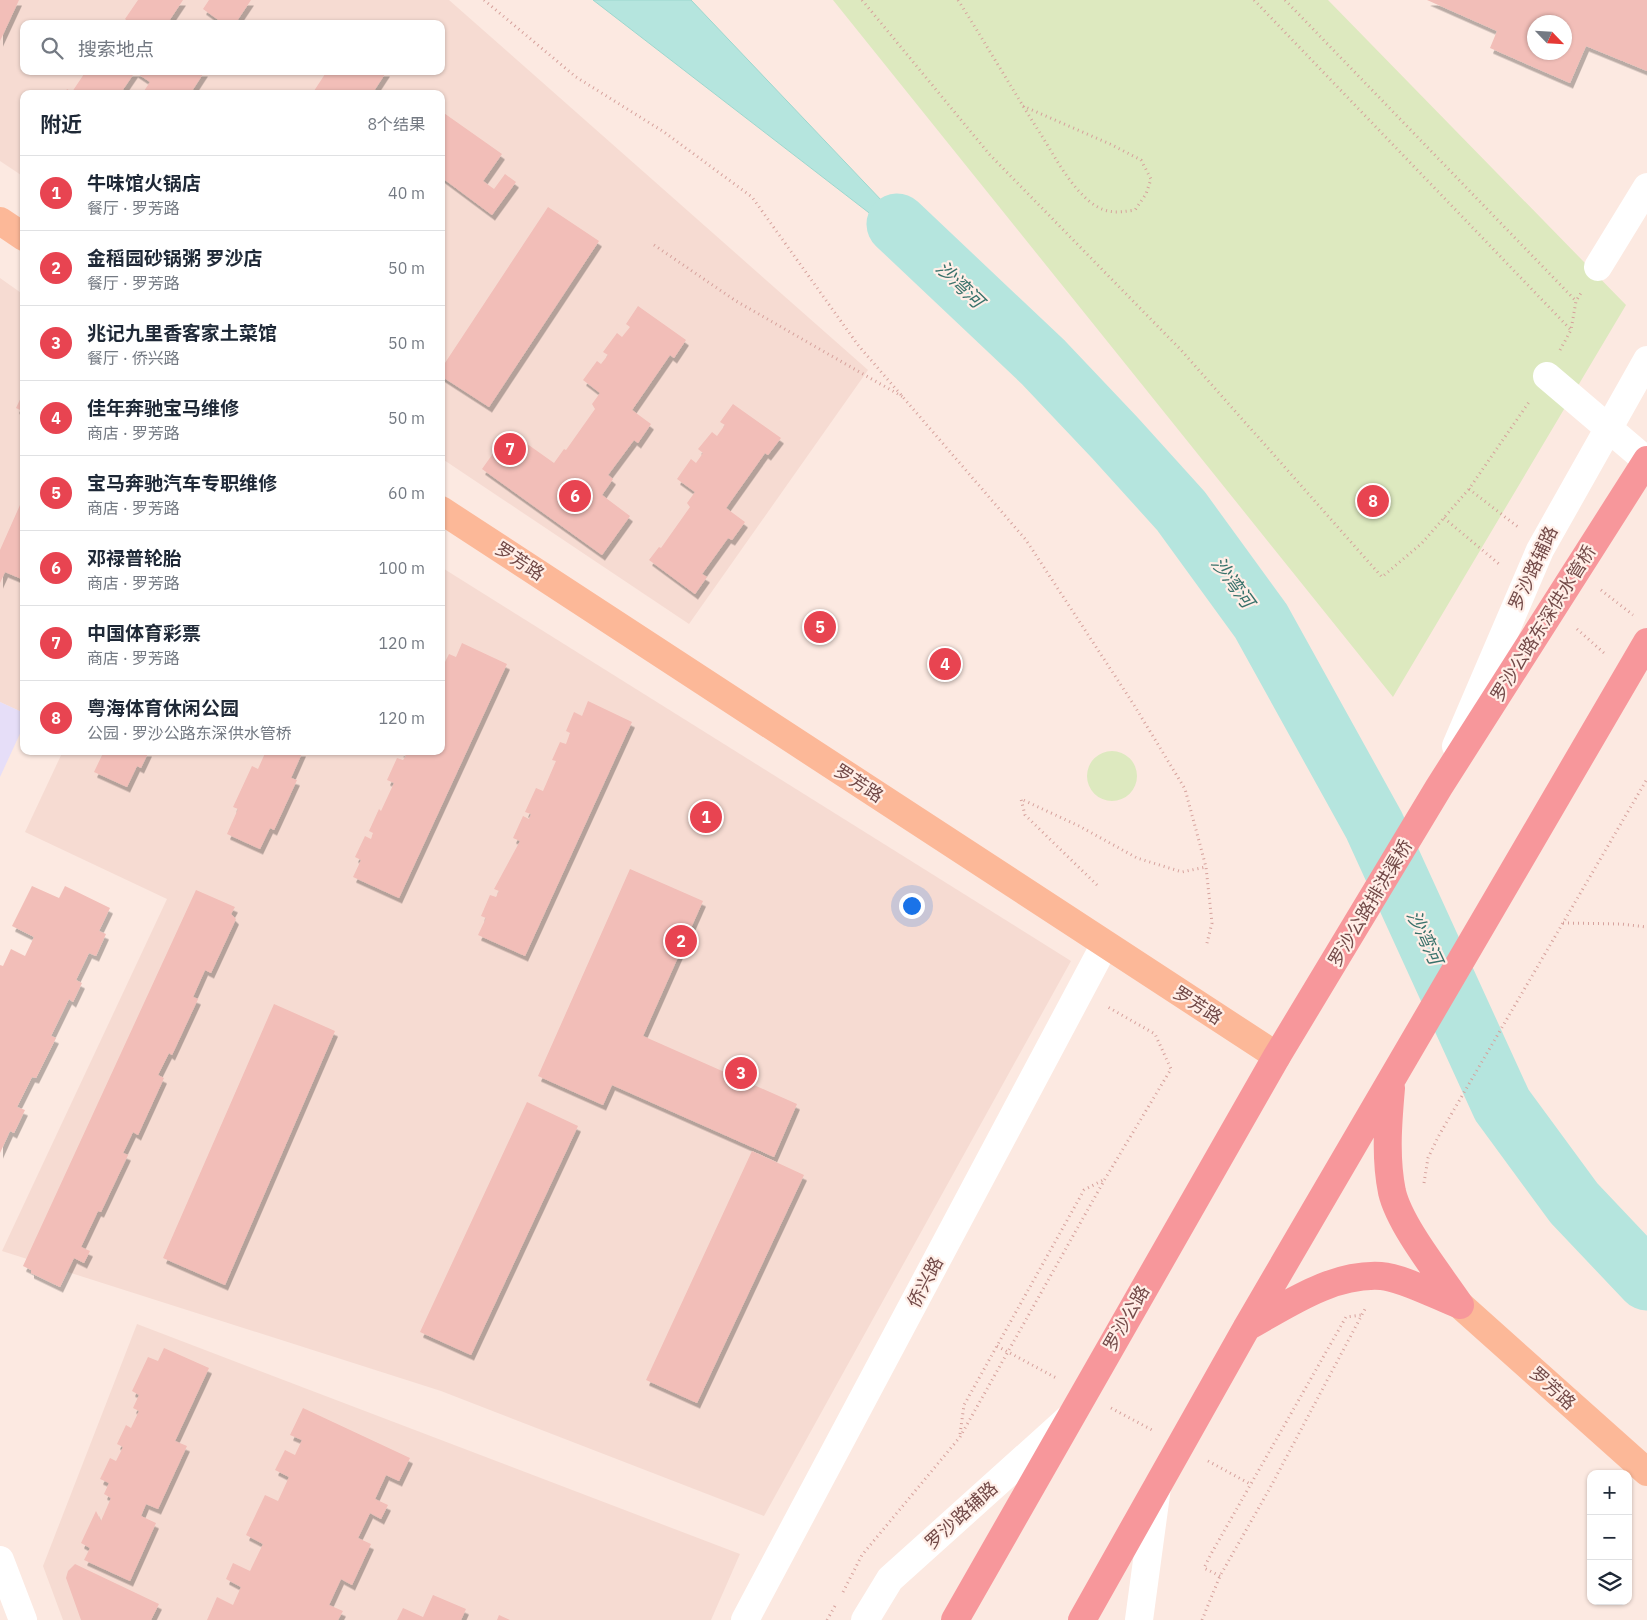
<!DOCTYPE html>
<html lang="zh">
<meta charset="utf-8">
<style>
body{margin:0;font-family:"IBM Plex Sans","Noto Sans SC",sans-serif;background:#f6f6f7;color:#1f2937}
.controls{position:absolute;right:15px;bottom:15px;display:grid;overflow:hidden;border-radius:10px;box-shadow:0 1px 4px #0004}
.controls button{width:45px;height:45px;display:grid;place-items:center;padding:0;border:0;border-bottom:1px solid #e0e1e3;background:#fff;color:#1f2937;font:25px sans-serif}
.compass{position:absolute;left:1527px;top:15px;width:45px;height:45px;border-radius:50%;background:#fff;box-shadow:0 1px 4px #0004;rotate:115deg}
.you{position:absolute;left:911px;top:905px;width:18px;height:18px;margin:-12px;border:4px solid #fff;border-radius:50%;background:#1a73e8;box-shadow:0 0 0 8px #1a73e833}
.badge{display:grid;place-items:center;width:32px;height:32px;border-radius:50%;background:#e84451;color:#fff;font-size:16px;font-weight:700}
.pin{position:absolute;translate:-50% -50%;border:2px solid #fff;box-shadow:0 1px 5px #0006}
.list{margin:0;padding:0;list-style:none}
h2{display:flex;justify-content:space-between;align-items:center;height:65px;margin:0;padding:0 20px;font-size:21px}
h2 small{font-size:16px;font-weight:400;color:#747a83}
.list li{display:grid;grid-template-columns:32px 1fr auto;gap:15px;align-items:center;box-sizing:border-box;height:75px;padding:0 20px;border-top:1px solid #e0e1e3}
.list b{display:block;font-size:19px;white-space:nowrap}
.list p{margin:0;font-size:16px;white-space:nowrap;color:#747a83}
.list em{font-size:16px;font-style:normal;color:#747a83}
.icon{flex:none;width:28px;height:28px;fill:none;stroke:currentColor;stroke-width:2;stroke-linecap:round;stroke-linejoin:round}
.map{position:relative;flex:none;width:1647px;height:1620px;overflow:hidden}
.search{position:absolute;background:#fff;box-shadow:0 1px 4px #0004;left:20px;top:20px;width:425px;height:55px;display:flex;align-items:center;gap:12px;box-sizing:border-box;padding:0 18px;border-radius:10px;color:#747a83;font-size:19px}
.panel{position:absolute;background:#fff;box-shadow:0 1px 4px #0004;left:20px;top:90px;width:425px;height:665px;border-radius:10px}
.map>svg:first-child{display:block}
</style>
<div class="map">
<svg width="1647" height="1620" viewBox="0 0 1647 1620">
<defs>
<filter id="shadow"><feDropShadow dx="3" dy="5.5" stdDeviation="0" flood-color="#0004"/></filter>
</defs>
<rect width="100%" height="100%" fill="#fce9e1"/>
<path fill="#f6dbd2" fill-rule="evenodd" d="M0 0H449L868 370 689 624 441 458V94H24V177L0 161ZM24 24H441V71H24Z
M0 278 24 295V713L0 702Z
M441 567 1071 961 764 1516 441 1391 2 1251 167 899 25 832 63 751H441Z
M137 1324 740 1554 711 1620H63L43 1566Z"/>
<path fill="#e6def8" d="M0 702 24 713V725L0 777Z"/>
<path fill="#dde9bf" d="M833 0H1328L1626 305 1393 697Z
M1087 776a25 25 0 1 1 50 0a25 25 0 1 1-50 0Z"/>
<path fill="#b5e5de" stroke="#9cd7ce" d="M593 0H691L960 283Z"/>
<g fill="none" stroke-linecap="round" stroke-linejoin="round">
<path stroke="#b5e5de" stroke-width="61" d="M897 224 1043 362 1115 438 1181 511 1261 621 1374 825 1502 1105 1574 1203 1647 1280"/>
</g>
<path fill="#f2beb8" fill-rule="evenodd" filter="url(#shadow)" d="M0 0H19L0 41Z
M138 0H183L167 24H131L125 19Z
M209 0H251L235 24H224L203 9Z
M1427 0H1647V71L1586 46 1570 83 1490 48 1497 31ZM1534 22H1564V52H1534Z
M86 71H205L190 94H142L150 82 135 72 120 94H65L67 89 72 92Z
M327 71H387L372 94H312Z
M441 111 502 154 483 181 494 189 505 174 516 182 492 215 441 177Z
M548 207 599 241 489 407 441 376V369Z
M638 306 686 340 674 358 670 355 632 410 651 424 638 443 634 440 608 475 613 479 602 495 630 516 602 555 482 469 509 431 554 463 564 449 566 450 595 409 592 404 600 393 583 380 597 361 601 364 608 355 603 352 617 333 622 337 630 327 626 324Z
M24 391V412L16 408Z
M733 404 781 438 768 455 765 453 726 508 745 522 732 540 728 538 702 574 707 577 695 594 649 560 659 547 661 548 690 507 687 503 695 492 677 479 691 459 696 463 703 453 698 449 712 432 717 436 725 425 720 422Z
M24 496V580L5 572 0 583V550Z
M462 643 507 664 399 898 353 877 361 860 355 857 365 836 371 839 373 833 369 831 379 809 381 811 394 783 387 780 397 758 403 760 406 756 400 751H441V682L445 675 441 673V670L449 654 456 657Z
M588 701 632 722 525 956 478 935 486 918 481 916 490 895 496 897 499 891 494 889 520 841 513 838 523 816 529 819 531 814 525 812 536 788 543 791 556 761 552 760 560 742 566 744 570 733 566 731 574 712 582 716Z
M104 751H149L141 768 137 766 127 787 94 772Z
M266 751H303L291 778 297 780 274 830 270 828 260 849 227 834 238 809 233 807 252 766 258 769Z
M630 869 703 901 643 1036 797 1104 774 1157 612 1085 603 1105 538 1076Z
M32 886 59 898 65 886 110 908 99 931 106 934 96 956 89 953 76 980 82 983 73 1002 69 999 51 1036 56 1038 36 1078 32 1077 17 1107 25 1110 14 1133 10 1131 0 1153V965L3 966 11 949 25 956 34 937 12 926Z
M196 890 235 907 231 914 236 919 211 973 205 970 193 997 198 999 172 1055 169 1053 158 1075 164 1078 138 1135 133 1132 123 1153 128 1155 101 1212 98 1211 81 1247 90 1251 84 1263 74 1258 60 1287 31 1273V1270L23 1266Z
M274 1004 335 1031 225 1285 163 1258Z
M527 1102 578 1126 471 1355 420 1332Z
M752 1151 804 1175 697 1403 646 1380Z
M164 1348 209 1368 175 1441 187 1446 158 1509 146 1504 141 1516 156 1523 130 1581 84 1560 90 1548 81 1543 96 1511 101 1521 111 1498 104 1494 109 1483 100 1479 110 1458 116 1461 123 1447 117 1444 126 1425 131 1428 139 1411 133 1408 139 1395 132 1391 148 1357 158 1361Z
M303 1408 410 1458 399 1481 386 1475 375 1499 388 1505 381 1519 370 1513 358 1538 371 1544 352 1585 341 1579 329 1605 343 1611 338 1620H207L217 1597 233 1605 241 1587 226 1579 233 1563 250 1571 263 1544 246 1535 265 1495 278 1501 289 1477 275 1470 285 1450 295 1455 302 1440 290 1435Z
M75 1564 159 1604 151 1620H81L66 1578 68 1571Z
M433 1595 466 1609 461 1620H397L403 1608 423 1617Z
M499 1615 510 1620H497Z"/>
<g fill="none" stroke-linecap="round" stroke-linejoin="round">
<path stroke="#d6a19c" stroke-width="3" stroke-dasharray="1 4" stroke-linecap="butt" d="M484 0 576 77 664 132 752 197 858 345 1026 540 1134 705 1185 789 1206 867 1212 923 1206 947
M862 0 990 155 1181 350 1382 577 1422 543 1469 489 1529 402
M958 0C986 44 1012 89 1040 133 1054 155 1068 183 1089 201 1105 214 1116 213 1135 210L1146 194 1151 179 1141 160 1110 144 1023 106
M1254 0 1571 330
M1285 0 1576 301
M654 245 736 301 903 397
M1560 350 1571 330 1576 301 1581 293
M1469 489 1518 527
M1444 518 1499 564
M1601 590 1633 615
M1577 629 1604 653
M1097 885 1025 815 1021 799 1079 826 1137 858 1182 872 1206 867
M1563 923 1621 924 1647 927
M1424 1183 1428 1158 1438 1137 1647 779
M997 1346 1058 1379
M1111 1408 1152 1430
M960 1434 964 1405 1084 1190 1105 1179
M1208 1461 1252 1485
M1220 1576 1204 1568 1211 1554 1346 1317 1362 1315
M843 1592 862 1555 960 1437 1105 1179 1171 1069 1155 1034 1106 1006
M827 1620 835 1606
M1202 1620 1220 1576 1270 1488 1365 1309"/>
<path stroke="#fff" stroke-width="28" d="M1598 267 1647 187
M1547 376 1647 461
M1456 746 1540 550 1647 360
M0 1560 23 1620
M745 1620 1105 944
M865 1620 890 1579 1068 1419
M1139 1620 1157 1487"/>
<path stroke="#fcb898" stroke-width="28" d="M0 221 24 237
M441 510 1277 1056
M1460 1305 1647 1472"/>
<path stroke="#f7979b" stroke-width="28" d="M1391 1088C1388 1122 1385 1158 1392 1192 1400 1226 1440 1275 1460 1305
M1247 1327C1287 1305 1332 1273 1381 1276 1401 1277 1439 1297 1460 1305
M955 1620 1277 1056 1439 787 1647 460
M1082 1620 1247 1327 1647 642"/>
</g>
<g text-anchor="middle" dominant-baseline="central" stroke-width="4.5" stroke-linejoin="round" paint-order="stroke">
<g font-size="18" fill="#734a48" stroke="#ffeee7">
<text transform="translate(520 561) rotate(33)">罗芳路</text>
<text transform="translate(1533 568) rotate(-65)">罗沙路辅路</text>
<text transform="translate(1543 623) rotate(-58)">罗沙公路东深供水管桥</text>
<text transform="translate(859 783) rotate(33)">罗芳路</text>
<text transform="translate(1370 903) rotate(-59)">罗沙公路排洪渠桥</text>
<text transform="translate(1198 1005) rotate(33)">罗芳路</text>
<text transform="translate(925 1282) rotate(-62)">侨兴路</text>
<text transform="translate(1126 1318) rotate(-60)">罗沙公路</text>
<text transform="translate(1553 1388) rotate(42)">罗芳路</text>
<text transform="translate(961 1515) rotate(-42)">罗沙路辅路</text>
</g>
<g font-size="19" font-style="italic" fill="#39726b" stroke="#ffeee7">
<text transform="translate(960 284) rotate(44)">沙湾河</text>
<text transform="translate(1233 582) rotate(54)">沙湾河</text>
<text transform="translate(1425 937) rotate(65)">沙湾河</text>
</g>
</g>
</svg>
<div class="controls">
<button>+</button>
<button>−</button>
<button><svg class="icon" aria-label="layers" viewBox="0 0 24 24"><path d="M12 4l9 5-9 5-9-5zM3 14l9 5 9-5"/></svg></button>
</div>
<svg class="compass" viewBox="-18 -18 36 36"><path d="M0-13l5 13h-10z" fill="#e53935"/><path d="M0 13l5-13h-10z" fill="#747a83"/></svg>
<div class="you"></div>
<div class="pin badge" style="left:706px;top:817px">1</div>
<div class="pin badge" style="left:681px;top:941px">2</div>
<div class="pin badge" style="left:741px;top:1073px">3</div>
<div class="pin badge" style="left:945px;top:664px">4</div>
<div class="pin badge" style="left:820px;top:627px">5</div>
<div class="pin badge" style="left:575px;top:496px">6</div>
<div class="pin badge" style="left:510px;top:449px">7</div>
<div class="pin badge" style="left:1373px;top:501px">8</div>
<div class="search"><svg class="icon" aria-label="search" viewBox="0 0 24 24"><circle cx="10" cy="10" r="6"/><path d="M15 15l6 6"/></svg>搜索地点</div>
<section class="panel">
<h2>附近<small>8个结果</small></h2>
<ul class="list">
<li><span class="badge">1</span><div><b>牛味馆火锅店</b><p>餐厅 · 罗芳路</p></div><em>40 m</em></li>
<li><span class="badge">2</span><div><b>金稻园砂锅粥 罗沙店</b><p>餐厅 · 罗芳路</p></div><em>50 m</em></li>
<li><span class="badge">3</span><div><b>兆记九里香客家土菜馆</b><p>餐厅 · 侨兴路</p></div><em>50 m</em></li>
<li><span class="badge">4</span><div><b>佳年奔驰宝马维修</b><p>商店 · 罗芳路</p></div><em>50 m</em></li>
<li><span class="badge">5</span><div><b>宝马奔驰汽车专职维修</b><p>商店 · 罗芳路</p></div><em>60 m</em></li>
<li><span class="badge">6</span><div><b>邓禄普轮胎</b><p>商店 · 罗芳路</p></div><em>100 m</em></li>
<li><span class="badge">7</span><div><b>中国体育彩票</b><p>商店 · 罗芳路</p></div><em>120 m</em></li>
<li><span class="badge">8</span><div><b>粤海体育休闲公园</b><p>公园 · 罗沙公路东深供水管桥</p></div><em>120 m</em></li>
</ul>
</section>
</div>
